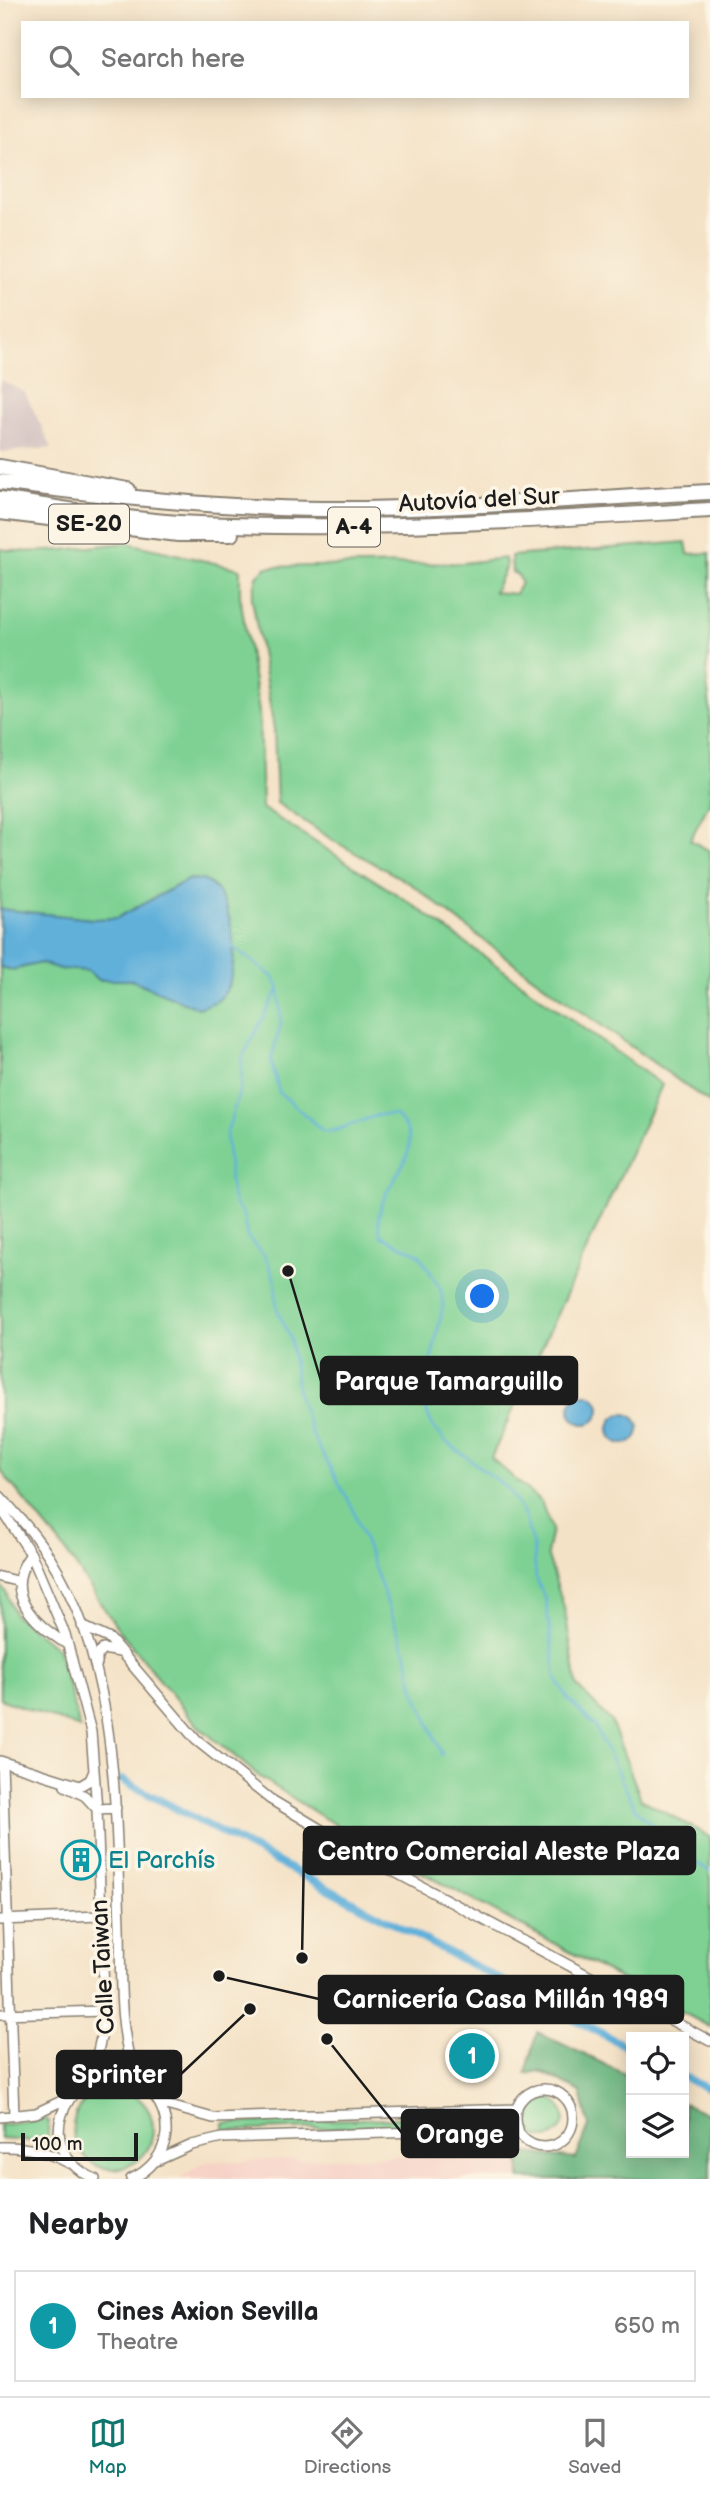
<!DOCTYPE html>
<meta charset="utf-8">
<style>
body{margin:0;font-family:"Balsamiq Sans",sans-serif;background:#f2f2f2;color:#202124}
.controls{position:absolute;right:21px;bottom:21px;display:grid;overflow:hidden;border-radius:0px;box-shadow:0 4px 18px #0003}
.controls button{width:63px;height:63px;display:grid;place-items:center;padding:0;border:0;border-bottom:2px solid #e0e0e0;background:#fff;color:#202124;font:35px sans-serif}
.scale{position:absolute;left:21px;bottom:18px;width:117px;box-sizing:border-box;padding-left:7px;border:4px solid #1c1c1c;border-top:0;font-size:19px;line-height:24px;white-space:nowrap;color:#1c1c1c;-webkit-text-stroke:5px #fcf5e5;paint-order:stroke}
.you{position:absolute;left:483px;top:1297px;width:24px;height:24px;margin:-18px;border:5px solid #fff;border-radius:50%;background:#1a73e8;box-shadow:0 0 0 10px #1a73e833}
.badge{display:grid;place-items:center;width:46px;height:46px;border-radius:50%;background:#0f766e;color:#fff;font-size:23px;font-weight:700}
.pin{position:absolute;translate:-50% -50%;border:4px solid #fff;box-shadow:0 2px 7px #0006}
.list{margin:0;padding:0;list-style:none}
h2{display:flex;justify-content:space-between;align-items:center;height:91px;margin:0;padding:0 28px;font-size:30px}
h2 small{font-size:23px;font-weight:400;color:#757577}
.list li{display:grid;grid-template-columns:46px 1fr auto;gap:21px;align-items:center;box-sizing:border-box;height:112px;margin:0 14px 14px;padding:0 14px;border:2px solid #e0e0e0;border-radius:0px}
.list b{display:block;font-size:26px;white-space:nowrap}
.list p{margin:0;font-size:23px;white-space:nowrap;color:#757577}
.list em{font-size:23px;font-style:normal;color:#757577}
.icon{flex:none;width:38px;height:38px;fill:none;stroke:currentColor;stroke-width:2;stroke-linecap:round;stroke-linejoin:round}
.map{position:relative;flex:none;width:710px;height:2179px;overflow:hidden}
.search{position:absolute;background:#fff;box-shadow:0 4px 18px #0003;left:21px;right:21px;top:21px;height:77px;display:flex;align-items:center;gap:18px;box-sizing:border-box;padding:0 24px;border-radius:0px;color:#757577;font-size:26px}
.sheet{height:217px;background:#fff}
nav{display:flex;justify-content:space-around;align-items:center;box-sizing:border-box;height:98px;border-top:2px solid #e0e0e0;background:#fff;font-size:19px;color:#757577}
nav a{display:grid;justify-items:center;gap:4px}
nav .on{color:#0f766e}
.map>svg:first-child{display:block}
</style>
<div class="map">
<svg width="710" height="2179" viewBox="0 0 710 2179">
<rect width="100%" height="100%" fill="#fcf5e5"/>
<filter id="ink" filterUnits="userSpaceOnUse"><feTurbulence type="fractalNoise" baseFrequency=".0143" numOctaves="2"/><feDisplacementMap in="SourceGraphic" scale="14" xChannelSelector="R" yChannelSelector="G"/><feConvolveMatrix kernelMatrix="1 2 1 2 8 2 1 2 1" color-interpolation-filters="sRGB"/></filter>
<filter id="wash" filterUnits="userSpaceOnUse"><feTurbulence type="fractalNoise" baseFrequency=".00686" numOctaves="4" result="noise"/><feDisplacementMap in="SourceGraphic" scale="28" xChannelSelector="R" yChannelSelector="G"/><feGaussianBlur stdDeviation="1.57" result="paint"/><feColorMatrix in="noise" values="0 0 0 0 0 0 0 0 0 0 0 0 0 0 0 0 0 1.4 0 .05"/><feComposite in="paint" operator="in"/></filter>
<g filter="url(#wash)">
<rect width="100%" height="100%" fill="#f4e2c6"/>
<path fill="#f6d1c6" d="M519 2152 520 2179H179L205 2162Z"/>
<path fill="#d1bfbf" d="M0 380 25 393 52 448 0 452Z"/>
<path fill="#7ed193" stroke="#4d7658" stroke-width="2" d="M686 542 688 554 710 553V643L706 675 710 708V802L690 840 710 851V1103L507 958 411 884 334 841 277 803 274 729 252 598 257 576 267 567 463 563 505 558 506 566 494 592 515 594 521 583 518 575 512 572 511 556Z
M128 543 240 569V596L259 712 262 808 409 902 662 1085 491 1458 541 1502 552 1529 547 1554 565 1611 577 1686 611 1721 641 1799 710 1837V2027L406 1864 324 1818 260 1777 198 1726 120 1632 65 1550 0 1470V549C39 556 87 546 128 543Z
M0 1586 6 1592 15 1615 59 1650 80 1728 0 1699Z
M73 2129a40 40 0 1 1 80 0a40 40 0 1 1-80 0Z
M524 2118a20 20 0 1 1 40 0a20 20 0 1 1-40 0Z
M492 2115V2123L224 2131V2123Z
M46 2119 49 2121 47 2142 0 2139V2125Z"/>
<path fill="#66b37d" stroke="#41684c" stroke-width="2" d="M537 2032 631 2077V2153H684V2103L710 2115V2179H520L519 2152 576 2159 589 2126 581 2092 540 2071 526 2074Z"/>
<path fill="#60b0da" stroke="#3e667b" stroke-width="2" d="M189 879C194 880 201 879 205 881 236 894 244 982 218 1000 212 1004 203 1006 197 1008L132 980H98L88 971 60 969 41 963 12 970 0 967V909L93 919 117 918Z
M570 1409a15 15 0 1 1 30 0a15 15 0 1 1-30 0Z
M609 1429a15 15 0 1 1 30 0a15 15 0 1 1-30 0Z"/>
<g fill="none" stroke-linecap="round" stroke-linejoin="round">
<path stroke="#60b0da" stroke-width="2.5" d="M232 946 273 977 279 989 281 1023 271 1061 279 1092 323 1131H334L378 1115H395C440 1155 364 1187 381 1236L419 1254 441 1290 443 1306 429 1370 422 1386 423 1402 432 1425 445 1441 506 1487 524 1514 533 1546 536 1578 546 1601 556 1679 568 1699 595 1726 636 1810 684 1856 710 1871
M278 990 242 1058 241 1086 226 1136 231 1191 234 1203 243 1214 247 1237 264 1255 269 1265 275 1280 277 1309 290 1338 298 1394 312 1435 353 1509 407 1657 414 1688 442 1755"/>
<path stroke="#60b0da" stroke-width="8" d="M122 1780 631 2049
M684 2077 710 2090"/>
</g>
</g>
<g filter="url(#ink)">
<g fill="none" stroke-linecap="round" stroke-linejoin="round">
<g stroke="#887f71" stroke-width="12">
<path id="minor" d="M0 1496C18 1516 36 1535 50 1558 118 1665 115 1802 120 1924 121 1977 118 2030 136 2081
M0 1507 31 1554 65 1634 91 1732 97 1809 105 2020 98 2051 81 2085
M31 1554C0 1594 36 1625 68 1645
M0 1577 16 1581
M82 1626 110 1639 196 1740 270 1799 365 1856 710 2041
M97 1664V1656L103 1649 120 1652
M0 1761 80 1786 90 1780 94 1771
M2 1762 14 2116
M65 1786 85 1796 97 1809 116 1808
M0 1920 100 1916
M0 2014 105 2011
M515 2118a29 29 0 1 1 58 0a29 29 0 1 1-58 0Z
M159 2103 213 2118 517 2109
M0 2117 36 2113 68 2098
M0 2147C25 2146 47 2151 69 2163
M154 2162 192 2145 222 2138 518 2129
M95 2179C13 2143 90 2034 149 2090 161 2102 167 2118 166 2134 164 2155 149 2171 131 2179"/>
</g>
<g stroke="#887f71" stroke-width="18">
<path id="highway" d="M0 467 128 490
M0 482C107 496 214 508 323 509 451 510 581 498 710 492
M0 499C59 508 119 519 179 523 356 532 533 520 710 510
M0 512 178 534H231"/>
</g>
<use href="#minor" stroke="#fff" stroke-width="9"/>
<use href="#highway" stroke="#fff" stroke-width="14"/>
</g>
</g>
<defs>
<g id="building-ring" transform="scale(2.0125)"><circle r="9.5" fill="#fcf5e5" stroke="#0f9aa8" stroke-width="1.5"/><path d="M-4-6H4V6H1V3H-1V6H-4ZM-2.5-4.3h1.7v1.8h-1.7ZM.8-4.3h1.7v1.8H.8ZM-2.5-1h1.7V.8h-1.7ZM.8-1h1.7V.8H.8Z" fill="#0f9aa8"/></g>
</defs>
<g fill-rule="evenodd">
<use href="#building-ring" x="81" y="1860"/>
</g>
<g text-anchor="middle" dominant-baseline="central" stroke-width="7" stroke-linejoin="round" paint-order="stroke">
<g fill="#fcf5e5" stroke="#5f5d58" stroke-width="2">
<rect x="49" y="504.5" width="80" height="39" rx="5"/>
<rect x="328" y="507.5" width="52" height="39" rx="5"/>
</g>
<g font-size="23" font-weight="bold" fill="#1c1c1c">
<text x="89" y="524">SE-20</text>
<text x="354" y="527">A-4</text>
</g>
<g font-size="24" fill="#1c1c1c" stroke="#fcf5e5">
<text transform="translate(479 500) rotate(-3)">Autovía del Sur</text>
<text transform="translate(103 1967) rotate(-93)">Calle Taiwan</text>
</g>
<g font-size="24" fill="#0d838f" stroke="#fcf5e5" text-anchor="start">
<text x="108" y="1860">El Parchís</text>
</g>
</g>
<path fill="none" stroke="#1c1c1c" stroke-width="2.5" d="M288 1271L321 1381M302 1958L304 1851M219 1976L319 1999M250 2009L181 2074M327 2039L402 2133"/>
<g fill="#1c1c1c" stroke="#fcf5e5" stroke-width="2.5">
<circle cx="288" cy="1271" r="7"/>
<circle cx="302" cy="1958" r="7"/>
<circle cx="219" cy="1976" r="7"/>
<circle cx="250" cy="2009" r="7"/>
<circle cx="327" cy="2039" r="7"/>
</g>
<g fill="#1c1c1c" stroke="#1c1c1c" stroke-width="2.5">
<rect x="321" y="1357" width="256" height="47" rx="7"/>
<rect x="304" y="1827" width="391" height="47" rx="7"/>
<rect x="319" y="1976" width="364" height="47" rx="7"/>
<rect x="57" y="2051" width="124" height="47" rx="7"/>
<rect x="402" y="2110" width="116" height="47" rx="7"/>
</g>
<g font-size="26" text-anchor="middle" font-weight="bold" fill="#fff">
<text x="449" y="1390">Parque Tamarguillo</text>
<text x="499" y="1860">Centro Comercial Aleste Plaza</text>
<text x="501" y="2008">Carnicería Casa Millán 1989</text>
<text x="119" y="2083">Sprinter</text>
<text x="460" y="2143">Orange</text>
</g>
</svg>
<div class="controls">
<button><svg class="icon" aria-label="locate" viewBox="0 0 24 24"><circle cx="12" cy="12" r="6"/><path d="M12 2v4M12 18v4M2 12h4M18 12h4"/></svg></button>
<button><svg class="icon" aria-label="layers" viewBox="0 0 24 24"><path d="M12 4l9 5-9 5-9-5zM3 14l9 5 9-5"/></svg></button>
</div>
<div class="scale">100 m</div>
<div class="you"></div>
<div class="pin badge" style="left:472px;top:2056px;background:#0f9aa8">1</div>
<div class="search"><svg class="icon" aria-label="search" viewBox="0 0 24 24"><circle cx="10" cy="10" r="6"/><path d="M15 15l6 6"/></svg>Search here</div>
</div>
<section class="sheet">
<h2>Nearby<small></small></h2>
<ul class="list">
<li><span class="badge" style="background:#0f9aa8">1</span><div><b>Cines Axion Sevilla</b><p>Theatre</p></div><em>650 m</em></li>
</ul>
</section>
<nav>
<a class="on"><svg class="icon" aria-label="map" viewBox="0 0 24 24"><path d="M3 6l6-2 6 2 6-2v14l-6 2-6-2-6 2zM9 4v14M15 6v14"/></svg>Map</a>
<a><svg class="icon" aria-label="directions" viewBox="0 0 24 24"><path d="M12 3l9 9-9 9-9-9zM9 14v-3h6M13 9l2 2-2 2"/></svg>Directions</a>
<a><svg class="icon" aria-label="saved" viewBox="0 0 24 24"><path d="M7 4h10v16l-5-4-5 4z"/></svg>Saved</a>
</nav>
